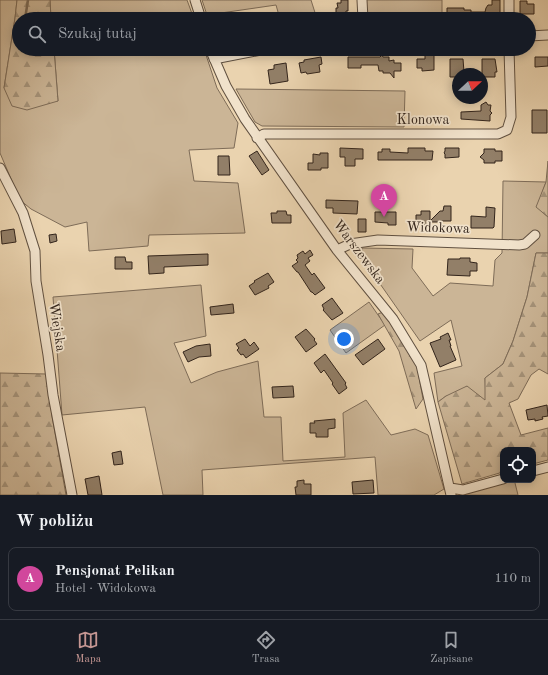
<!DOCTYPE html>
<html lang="pl">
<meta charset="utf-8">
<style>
body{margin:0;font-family:"Old Standard TT",serif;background:#242831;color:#f1f3f6}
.controls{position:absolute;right:12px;bottom:12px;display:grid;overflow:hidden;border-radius:8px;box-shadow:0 2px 10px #0003}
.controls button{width:36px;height:36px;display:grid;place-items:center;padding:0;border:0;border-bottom:1px solid #363941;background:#171b24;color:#f1f3f6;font:20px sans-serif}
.compass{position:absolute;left:452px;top:68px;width:36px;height:36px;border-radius:50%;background:#171b24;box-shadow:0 2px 10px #0003;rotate:68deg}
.you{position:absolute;left:344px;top:339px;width:14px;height:14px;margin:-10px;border:3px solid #fff;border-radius:50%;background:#1a73e8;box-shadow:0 0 0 6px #1a73e833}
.badge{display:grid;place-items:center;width:26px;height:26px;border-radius:50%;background:#c59692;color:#fff;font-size:13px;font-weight:700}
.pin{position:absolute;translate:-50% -33px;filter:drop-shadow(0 1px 2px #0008)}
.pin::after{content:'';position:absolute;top:21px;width:14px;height:12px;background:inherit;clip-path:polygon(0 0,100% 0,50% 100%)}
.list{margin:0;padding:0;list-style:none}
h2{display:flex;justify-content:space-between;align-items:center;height:52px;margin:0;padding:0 16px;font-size:17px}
h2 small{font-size:13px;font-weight:400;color:#9ea1a6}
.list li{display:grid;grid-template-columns:26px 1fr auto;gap:12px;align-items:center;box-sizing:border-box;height:64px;margin:0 8px 8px;padding:0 8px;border:1px solid #363941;border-radius:8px}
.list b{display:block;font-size:15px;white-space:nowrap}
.list p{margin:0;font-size:13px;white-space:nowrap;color:#9ea1a6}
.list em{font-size:13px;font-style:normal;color:#9ea1a6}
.icon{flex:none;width:22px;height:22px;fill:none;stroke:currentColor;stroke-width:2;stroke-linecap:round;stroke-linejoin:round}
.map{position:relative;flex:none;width:548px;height:495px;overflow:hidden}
.search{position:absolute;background:#171b24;box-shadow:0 2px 10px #0003;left:12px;right:12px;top:12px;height:44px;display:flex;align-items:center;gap:10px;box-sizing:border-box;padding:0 14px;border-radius:22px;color:#9ea1a6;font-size:15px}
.sheet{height:124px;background:#171b24}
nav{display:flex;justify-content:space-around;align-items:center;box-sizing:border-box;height:56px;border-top:1px solid #363941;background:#171b24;font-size:11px;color:#9ea1a6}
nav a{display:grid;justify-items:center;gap:2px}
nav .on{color:#c59692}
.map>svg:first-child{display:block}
</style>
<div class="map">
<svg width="548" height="495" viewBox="0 0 548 495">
<defs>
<pattern id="forest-firs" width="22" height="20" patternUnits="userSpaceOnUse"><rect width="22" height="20" fill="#cbb596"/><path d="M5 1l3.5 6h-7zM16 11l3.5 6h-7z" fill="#a5937a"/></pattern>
</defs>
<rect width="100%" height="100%" fill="#ead3af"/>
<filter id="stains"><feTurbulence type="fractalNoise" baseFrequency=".005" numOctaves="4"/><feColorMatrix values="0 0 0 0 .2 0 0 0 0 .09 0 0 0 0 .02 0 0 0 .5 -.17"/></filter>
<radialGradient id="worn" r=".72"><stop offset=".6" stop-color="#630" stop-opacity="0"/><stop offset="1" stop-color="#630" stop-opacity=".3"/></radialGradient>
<path fill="#cbb596" stroke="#7e6c58" d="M0 0H17L15 18 4 88 58 101 54 49H204L217 88 238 123 234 148 189 150 194 181 238 183 245 233 149 235 148 246 89 251 87 222 65 227 31 209 20 200 0 153Z
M50 0H187L194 19H51Z
M202 0H311L317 19H280L276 5 207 15Z
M360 0H442V19H361Z
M236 89 405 91 404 127 262 126 255 122Z
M503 181 546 182 537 207 548 217V253H536L527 297 513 341 503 364 485 378 486 401 446 396 438 402 434 373 462 366 451 320 420 341 362 258V248L413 249 412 268 433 296 450 283 493 286 495 260 502 253Z
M201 285 206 336 174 343 191 383 217 372 258 361 264 417H281L283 461 345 457 343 413 366 400 391 435 415 429 428 435 444 489 434 495H378L375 457 202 470 203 495H163L145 407 62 415 53 297Z
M369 302 385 325 346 353 330 330Z
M512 480 515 483 518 495H461Z"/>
<path fill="url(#forest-firs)" stroke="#7e6c58" d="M17 0H50L51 19H19V49H54L58 101 27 110 12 106 4 88 15 18Z
M548 161V217L536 207 546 182Z
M536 253H548V374L539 369 531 375 518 399 509 403 521 435 548 428V460L533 464V450H503V472L462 484 438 402 446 396 467 386 485 400V378L503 364 513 341 527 297Z
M383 312 398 332 417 366 423 399 416 409 399 351 378 314Z
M0 373 47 374 52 416 66 495H0Z"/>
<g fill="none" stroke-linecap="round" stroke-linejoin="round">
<path stroke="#7b6a56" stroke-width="2.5" d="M25 19 28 0
M22 51V49"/>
</g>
<path fill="#927f68" stroke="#32241b" d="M341 0H348V11H346V19H338L337 17H336V8H338L337 3H341Z
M492 0H500V19H447V8H464V10H471V12H485L486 8 488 5H492Z
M520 1H527V4H534V14H520Z
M382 55 383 57H389V61L394 60V63H401V71H394V78L390 73H383V71H379L378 65H361V68H348V57H380Z
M425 55H434V70L422 71V68H417V59H425Z
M321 57 322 64 319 65 320 72 307 74 306 72 301 73 299 63 304 62V60Z
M535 57H548V66L535 67Z
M450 59H463L464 72H463V74H458V77H450Z
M482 59H495L497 72H495V77H482Z
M286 63 288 81 270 84 268 70 274 69V65Z
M486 102 488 105H491L490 111 492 113 490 115V121L461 119V112L481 111V105Z
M532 110H547V133H532Z
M340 148 363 149V159H355V166H345V157H340Z
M408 148H425V151H433L432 160H378V152H382V149H390V152L408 153Z
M445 148H459V157L445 158V154L444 153 445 151Z
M484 149H495V151H502V161H495V163H484V160L480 157 484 153Z
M257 151 269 170 262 175 249 156Z
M320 153H328V168H321V170H308V163H313V154L320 155Z
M218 156H229L230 175H218Z
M326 200 358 201 357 214 333 213V208H326Z
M444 206H451V221H438V222H429V225L416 224V215H421V211H430V221L440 211H443Z
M486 207 495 208 494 227 493 228H471V216L486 217Z
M277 211H286L287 215H291V223H272L271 213H277Z
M375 212H396V225H388V223L375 222Z
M358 219H366V232H358Z
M14 229 16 242 2 244 1 231Z
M56 234 57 241 50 243 49 235Z
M310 250 313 255 308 258 310 261 305 265 312 275 314 273 325 288 315 295 312 292H311L298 272H297L292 266 298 262 296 260 298 258 297 255 303 251 305 254Z
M208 254V265L164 267V273L149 274 148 256Z
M115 257H125L126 262H132V269H115Z
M460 258H470V262L477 263V271H470V276L447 275 448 259H460Z
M268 273 274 282 268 286 269 288 255 295 249 286 255 282 254 281Z
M332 298 343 313 332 320 323 310 324 309 322 305Z
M233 304 234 313 211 315 210 307Z
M306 329 315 339 314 340 317 344 306 352 295 337Z
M448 333 451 340H449L451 346H450L456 360 440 367 430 343 441 339 440 337Z
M245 339 250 346 254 342 259 349 246 358 243 354 241 355 237 350 239 348 236 344Z
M378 339 385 349 363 365 355 355Z
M210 344 211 356 199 357 188 362 183 352 196 346Z
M325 354 346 383 345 384 347 388 339 394 332 384 333 383 324 370 321 373 314 363Z
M293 386 294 397 273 398 272 387Z
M547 405 548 416 542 417 543 419 535 421V419L528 420 526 410Z
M335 419V428L328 429V437H316V433H310V423H315L314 421Z
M121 451 123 464 114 465 112 453Z
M99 476 102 495H88L85 479Z
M304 480V484H311V495H296L295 487H297V481Z
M373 480 374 493 353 494 352 482Z"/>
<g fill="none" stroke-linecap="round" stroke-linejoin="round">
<g stroke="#605040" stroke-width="11">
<path id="minor" d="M195 0 201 19
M362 0 363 19
M509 0V19
M529 36 548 35
M210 49 226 86 245 119 337 250 393 319 421 365 451 495
M214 59 266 49
M257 138 264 134H498L507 130 511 117 509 49
M0 168 23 213 35 251 36 281 48 355 53 395 72 495
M337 250 350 244 378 240 519 245 525 244 535 235
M533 471 548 467
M450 488 463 490 503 479"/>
</g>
<use href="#minor" stroke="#f1e2cb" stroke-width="9"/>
</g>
<g text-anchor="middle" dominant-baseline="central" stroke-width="3.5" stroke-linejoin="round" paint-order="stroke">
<g font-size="14" fill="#32241b" stroke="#f1e2cb">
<text x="423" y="120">Klonowa</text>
<text transform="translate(438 228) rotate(2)">Widokowa</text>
<text transform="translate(359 252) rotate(53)">Warszewska</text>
<text transform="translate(57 327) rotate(81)">Wiejska</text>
</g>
</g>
<rect width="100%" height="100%" filter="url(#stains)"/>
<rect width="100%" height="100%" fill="url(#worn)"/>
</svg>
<div class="controls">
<button><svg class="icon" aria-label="locate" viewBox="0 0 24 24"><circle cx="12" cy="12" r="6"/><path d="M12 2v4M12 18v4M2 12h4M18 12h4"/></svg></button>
</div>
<svg class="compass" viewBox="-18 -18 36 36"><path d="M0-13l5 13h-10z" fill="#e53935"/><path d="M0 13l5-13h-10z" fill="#9ea1a6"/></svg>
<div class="you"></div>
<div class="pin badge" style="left:384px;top:217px;background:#d1479c">A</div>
<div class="search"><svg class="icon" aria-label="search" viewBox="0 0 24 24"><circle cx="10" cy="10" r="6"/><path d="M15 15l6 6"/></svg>Szukaj tutaj</div>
</div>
<section class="sheet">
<h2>W pobliżu<small></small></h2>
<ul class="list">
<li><span class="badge" style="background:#d1479c">A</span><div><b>Pensjonat Pelikan</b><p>Hotel · Widokowa</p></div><em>110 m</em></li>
</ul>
</section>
<nav>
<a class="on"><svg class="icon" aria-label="map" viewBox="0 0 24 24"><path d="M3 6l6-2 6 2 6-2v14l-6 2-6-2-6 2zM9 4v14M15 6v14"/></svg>Mapa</a>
<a><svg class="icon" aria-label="directions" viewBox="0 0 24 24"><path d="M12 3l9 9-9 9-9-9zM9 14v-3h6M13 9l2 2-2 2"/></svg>Trasa</a>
<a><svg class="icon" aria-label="saved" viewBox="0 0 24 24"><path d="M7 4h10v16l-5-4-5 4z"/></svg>Zapisane</a>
</nav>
